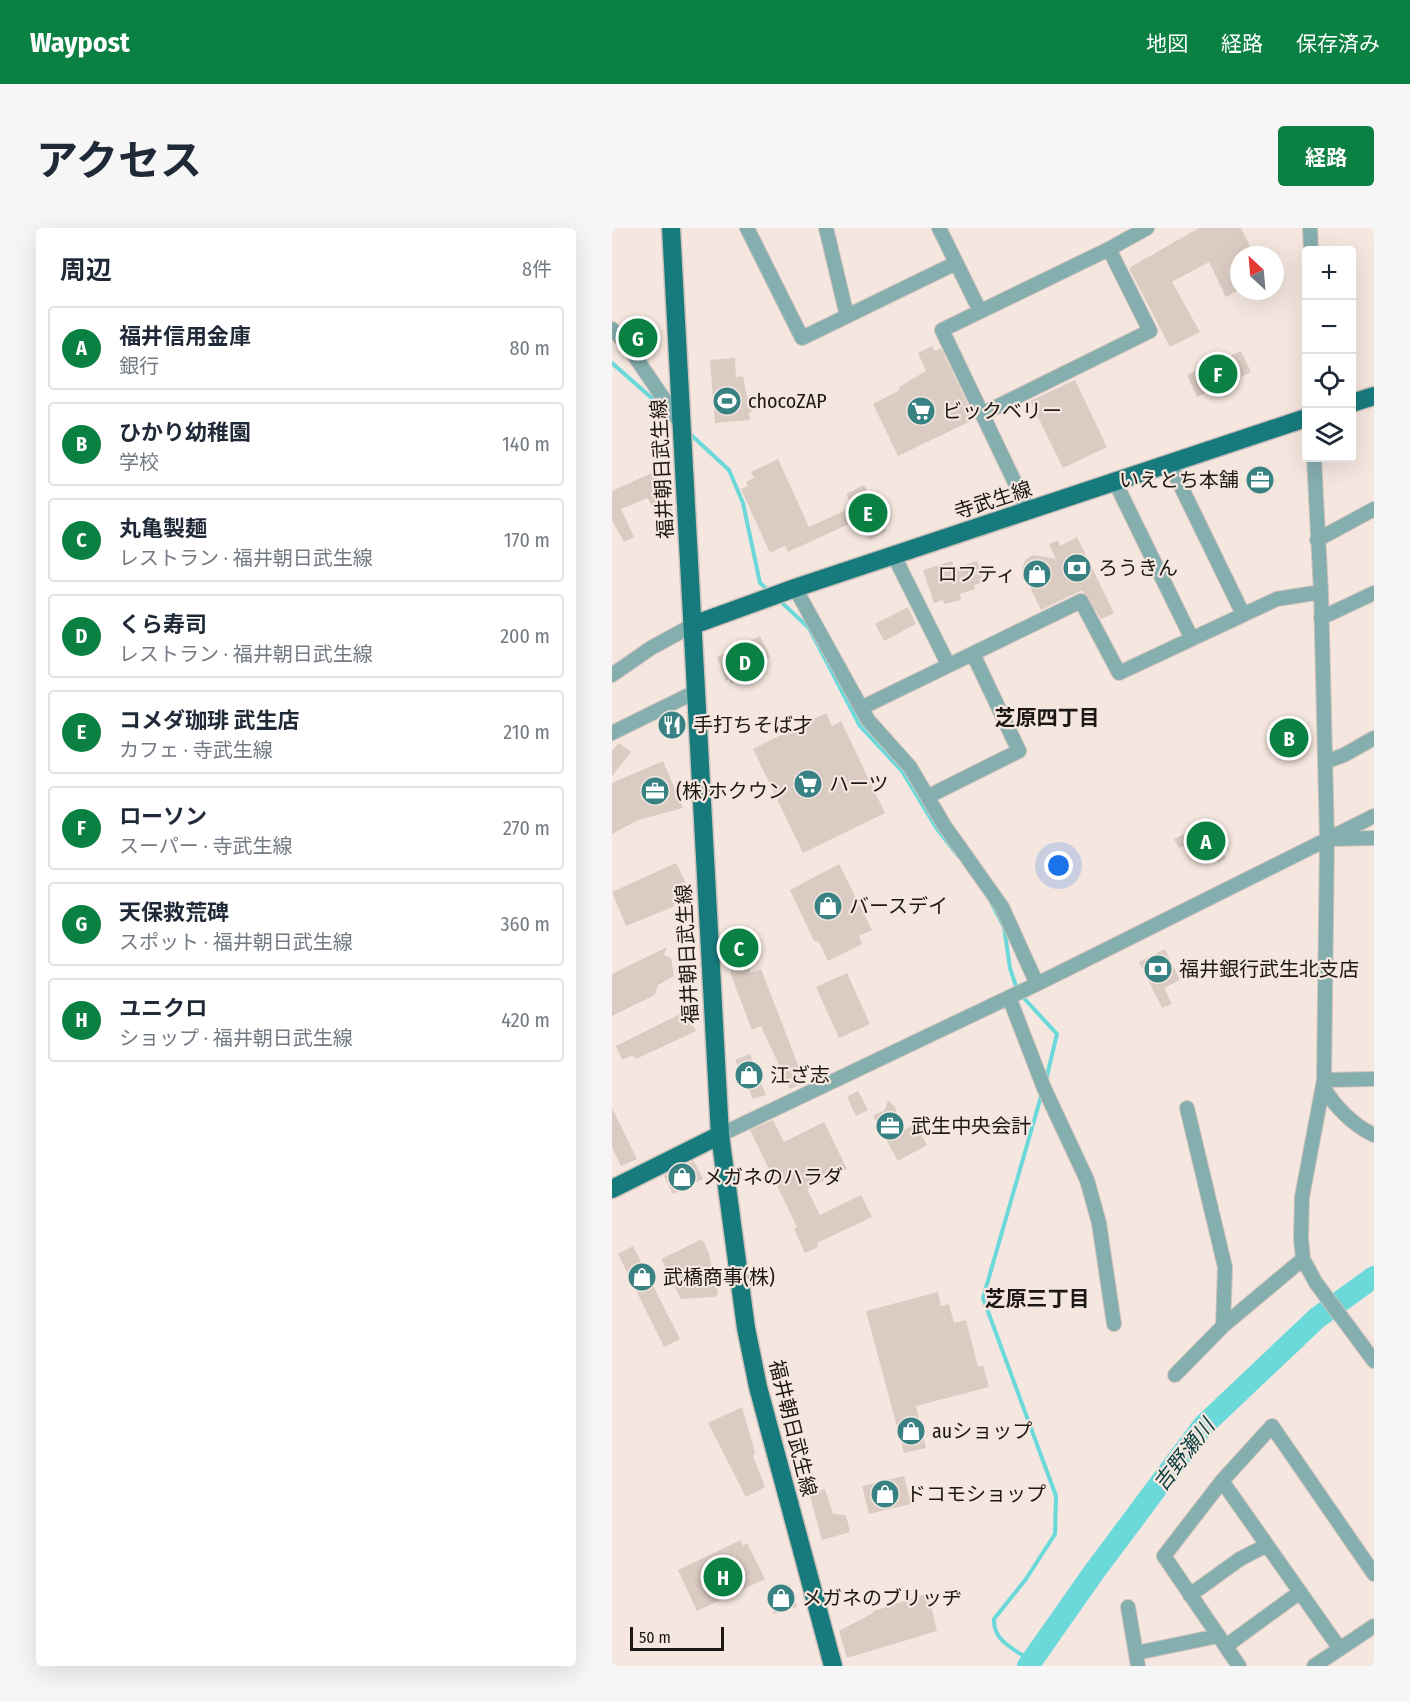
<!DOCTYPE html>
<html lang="ja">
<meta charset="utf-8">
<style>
body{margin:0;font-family:"Fira Sans Condensed","Noto Sans JP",sans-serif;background:#f6f6f7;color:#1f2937}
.controls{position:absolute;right:18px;top:18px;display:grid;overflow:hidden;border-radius:6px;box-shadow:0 6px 24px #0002}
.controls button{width:54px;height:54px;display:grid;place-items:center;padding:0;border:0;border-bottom:2px solid #e0e1e3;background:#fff;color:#1f2937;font:30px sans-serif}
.compass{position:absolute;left:618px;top:18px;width:54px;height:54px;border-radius:50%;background:#fff;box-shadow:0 6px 24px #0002;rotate:334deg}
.scale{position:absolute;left:18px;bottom:15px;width:94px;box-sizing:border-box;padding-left:6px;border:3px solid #1d1815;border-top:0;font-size:16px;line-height:21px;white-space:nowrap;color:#1d1815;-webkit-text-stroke:4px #f5e7df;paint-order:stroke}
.you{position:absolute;left:447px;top:638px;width:21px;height:21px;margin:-15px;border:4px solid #fff;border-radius:50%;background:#1a73e8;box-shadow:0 0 0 9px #1a73e833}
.badge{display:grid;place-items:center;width:39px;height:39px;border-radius:50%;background:#0b8043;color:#fff;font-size:20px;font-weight:700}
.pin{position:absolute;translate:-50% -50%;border:3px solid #fff;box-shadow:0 2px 6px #0006}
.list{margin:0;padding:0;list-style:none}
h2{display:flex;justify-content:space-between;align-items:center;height:78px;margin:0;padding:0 24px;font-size:26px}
h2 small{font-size:20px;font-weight:400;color:#747a83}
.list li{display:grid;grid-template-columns:39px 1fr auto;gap:18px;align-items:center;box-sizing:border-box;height:84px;margin:0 12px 12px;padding:0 12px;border:2px solid #e0e1e3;border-radius:6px}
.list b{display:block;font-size:22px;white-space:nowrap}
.list p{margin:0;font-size:20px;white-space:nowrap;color:#747a83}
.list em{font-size:20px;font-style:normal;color:#747a83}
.icon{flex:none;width:33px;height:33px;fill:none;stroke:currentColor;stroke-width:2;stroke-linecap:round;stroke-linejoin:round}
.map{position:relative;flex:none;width:762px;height:1438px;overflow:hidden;border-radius:6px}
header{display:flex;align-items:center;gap:36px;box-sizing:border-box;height:84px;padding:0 30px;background:#0b8043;color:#fff}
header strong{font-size:28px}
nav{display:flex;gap:33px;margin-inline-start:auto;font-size:21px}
.intro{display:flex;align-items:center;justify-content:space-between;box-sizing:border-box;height:144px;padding:0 36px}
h1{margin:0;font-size:42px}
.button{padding:15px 27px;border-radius:6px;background:#0b8043;color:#fff;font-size:21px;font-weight:700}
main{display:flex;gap:36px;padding:0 36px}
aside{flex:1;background:#fff;border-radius:6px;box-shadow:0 6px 24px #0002}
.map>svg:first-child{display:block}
</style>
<header>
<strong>Waypost</strong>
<nav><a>地図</a><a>経路</a><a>保存済み</a></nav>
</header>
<div class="intro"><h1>アクセス</h1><a class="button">経路</a></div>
<main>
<aside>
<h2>周辺<small>8件</small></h2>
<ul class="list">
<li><span class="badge">A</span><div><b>福井信用金庫</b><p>銀行</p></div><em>80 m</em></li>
<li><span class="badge">B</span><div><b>ひかり幼稚園</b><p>学校</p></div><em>140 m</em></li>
<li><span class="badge">C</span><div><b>丸亀製麺</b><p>レストラン · 福井朝日武生線</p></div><em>170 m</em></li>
<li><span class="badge">D</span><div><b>くら寿司</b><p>レストラン · 福井朝日武生線</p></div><em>200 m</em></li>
<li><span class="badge">E</span><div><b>コメダ珈琲 武生店</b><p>カフェ · 寺武生線</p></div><em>210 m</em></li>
<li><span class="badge">F</span><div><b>ローソン</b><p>スーパー · 寺武生線</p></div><em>270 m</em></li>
<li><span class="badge">G</span><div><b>天保救荒碑</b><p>スポット · 福井朝日武生線</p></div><em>360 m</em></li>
<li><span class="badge">H</span><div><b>ユニクロ</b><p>ショップ · 福井朝日武生線</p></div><em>420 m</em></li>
</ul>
</aside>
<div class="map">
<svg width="762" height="1438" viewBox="0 0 762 1438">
<rect width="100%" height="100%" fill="#f5e7df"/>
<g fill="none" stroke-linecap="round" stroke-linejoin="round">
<path stroke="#6bd8da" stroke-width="4" d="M0 135 50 179
M77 205 117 242 131 275 148 355 157 363
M167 372 197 400 248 498 290 543 325 601 347 629
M379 674 392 699 398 740 405 761
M409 767 445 806 434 852
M418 1432C402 1421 381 1413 382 1391L414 1351 443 1306 444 1268 371 1070 430 865"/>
<path stroke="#6bd8da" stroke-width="22" d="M416 1438 482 1344 591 1198 705 1090 762 1049"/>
</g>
<path fill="#dacbc3" d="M587 0H629L642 27H627V62L614 69 597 34 560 54 588 104 558 119 517 40Z
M320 118 323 123 329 120 363 191 286 228 261 176 288 162 287 159 314 143 306 125Z
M629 123 639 144 585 169 575 147Z
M123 130 124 149 131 148 135 169H140L141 183 137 184 138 192 103 195 98 132Z
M463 152 495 219 451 240 418 173Z
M166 231 197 299 241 279 234 266 252 257 260 272 265 270 274 288 268 291 274 303 258 312 248 291 176 324 173 318 158 325 129 261 136 258 134 254 142 250 139 244Z
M656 239 664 254 640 264 633 250Z
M44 243 62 288 48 295 36 270 9 281 22 309 12 314 0 292V263Z
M465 309 502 385 489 391 470 362 429 382 410 342 413 332 421 327 444 331 437 316 446 312 448 318Z
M340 333 342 340 365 333 370 350 368 351 369 355 362 357 363 361 348 366 349 372 332 376 331 372 322 375 311 342Z
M296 379 304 396 272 413 263 396Z
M148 408 158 429 153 432 156 438 119 456 117 451 114 453 105 429Z
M214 485 220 498 229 493 273 585 191 625 141 521Z
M7 515 19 524 0 548V523Z
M51 533 71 580 26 592 0 606V555Z
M603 591 617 622 611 625 614 630 607 634 593 632 585 628 579 615 567 620 562 611Z
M64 635 77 661 66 667 61 679 14 698 0 664Z
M227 636 260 702 247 708 250 716 216 733 207 714 202 713 178 662Z
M118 706H138V745L149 741 193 855 178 861 149 798 140 802 119 747Z
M55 719 52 727 59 730 62 748 46 757 43 767 0 788V746Z
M553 721 568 752 552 760 560 776 550 780 527 734Z
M235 745 258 796 227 810 204 759Z
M74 783 84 803 24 831 21 827 10 832 4 818Z
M138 826 154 867 141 871 123 832Z
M246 863 256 882 244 888 235 869Z
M276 872 283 879 290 903 304 896 315 917 286 933 261 888 273 882Z
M0 880 25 931 9 938 0 919Z
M161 892 172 914 212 894 235 941 195 961 208 987 249 967 260 989 205 1015 206 1019 193 1025 182 1001 185 999 138 902Z
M82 933 91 951 61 966 52 948Z
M90 1011 97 1025 106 1066 103 1069 69 1071 63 1059 60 1042 56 1044 49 1031Z
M21 1018 68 1111 52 1119 6 1026Z
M326 1064 329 1078 337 1076 342 1095 354 1092 366 1139 371 1137 377 1159 304 1178 314 1220 292 1225 254 1083Z
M130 1179 143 1224 141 1228 153 1259 134 1269 96 1195Z
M292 1248 299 1276 257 1286 250 1258Z
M213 1261 221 1286 234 1287 238 1304 210 1312 197 1265Z
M129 1312 131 1318 135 1315 153 1351 85 1383 66 1342Z
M178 1356 185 1379 162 1386 155 1363Z
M316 1365 325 1403 235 1430 227 1403 261 1385 262 1383Z"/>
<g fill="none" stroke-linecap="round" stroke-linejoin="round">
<g stroke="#cec2bb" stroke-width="16">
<path id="minor" d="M135 0 190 110 344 35
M214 0 235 88
M327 0 368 83
M698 0 699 22
M0 101 13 114 69 196
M372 185 538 103 497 21
M702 230 709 364 715 611 712 852 690 969 689 1010 691 1031 704 1055 762 1133
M558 236 631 386
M503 254 580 411
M417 284 330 102 497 21 535 0
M705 312 762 281
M282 328 336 436
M183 360 256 492 298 539 332 597 390 679 425 756
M709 390 762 365
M0 447 39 420 81 397
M249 480 469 373 507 445 665 371 709 364
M0 505 83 464
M713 534 732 527 762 510
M317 568 407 523 361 426
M720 611 762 610
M397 769 432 860 475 952 487 995 502 1096
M712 852 762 851
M711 858C721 877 742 898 762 907
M575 880 613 1039 611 1098
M108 907 425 756 762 588
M563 1147 611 1098 691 1031
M610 1253 728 1421
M578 1367 628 1331 655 1317
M516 1379 526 1438
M614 1418 688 1364
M524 1425 606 1408
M627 1438 552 1328 610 1253 660 1198 762 1346
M702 1438 762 1398"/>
</g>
<g stroke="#cec2bb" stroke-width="21">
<path id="major" d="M59 0 108 907 134 1100 146 1159 221 1438
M740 175 762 168
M81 397 183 360 694 190
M0 961 108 907"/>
</g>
<use href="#minor" stroke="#85aeaf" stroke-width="14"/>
<use href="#major" stroke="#177b7d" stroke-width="18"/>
</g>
<defs>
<g id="stadium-disc" transform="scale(1.5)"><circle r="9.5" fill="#398283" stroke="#f5e7df"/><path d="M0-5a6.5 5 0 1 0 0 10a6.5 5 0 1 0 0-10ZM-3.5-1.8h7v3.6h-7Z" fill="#fff"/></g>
<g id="supermarket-disc" transform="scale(1.5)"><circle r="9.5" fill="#398283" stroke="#f5e7df"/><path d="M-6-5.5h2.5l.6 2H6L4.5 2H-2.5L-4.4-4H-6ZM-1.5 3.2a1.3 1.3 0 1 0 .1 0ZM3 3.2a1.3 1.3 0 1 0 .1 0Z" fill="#fff"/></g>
<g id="office-disc" transform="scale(1.5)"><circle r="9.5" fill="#398283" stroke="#f5e7df"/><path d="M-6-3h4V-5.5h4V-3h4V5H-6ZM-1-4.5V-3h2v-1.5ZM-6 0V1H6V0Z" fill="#fff"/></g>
<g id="bank-disc" transform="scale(1.5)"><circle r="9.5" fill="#398283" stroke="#f5e7df"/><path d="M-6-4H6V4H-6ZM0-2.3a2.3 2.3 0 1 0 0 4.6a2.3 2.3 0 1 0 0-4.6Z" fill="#fff"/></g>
<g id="shop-disc" transform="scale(1.5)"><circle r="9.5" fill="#398283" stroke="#f5e7df"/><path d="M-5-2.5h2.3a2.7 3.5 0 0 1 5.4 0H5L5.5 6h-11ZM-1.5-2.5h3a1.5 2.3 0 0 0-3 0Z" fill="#fff"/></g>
<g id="restaurant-disc" transform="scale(1.5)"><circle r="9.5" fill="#398283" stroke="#f5e7df"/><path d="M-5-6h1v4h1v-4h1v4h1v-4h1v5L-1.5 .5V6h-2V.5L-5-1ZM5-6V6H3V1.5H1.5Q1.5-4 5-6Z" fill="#fff"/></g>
</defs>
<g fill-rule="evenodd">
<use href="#stadium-disc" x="115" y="173"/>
<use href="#supermarket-disc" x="309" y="183"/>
<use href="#office-disc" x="648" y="252"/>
<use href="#bank-disc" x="465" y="340"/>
<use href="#shop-disc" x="425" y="346"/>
<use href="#restaurant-disc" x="60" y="497"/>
<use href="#supermarket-disc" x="196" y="556"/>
<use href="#office-disc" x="43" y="563"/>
<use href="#shop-disc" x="216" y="678"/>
<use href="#bank-disc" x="546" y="741"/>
<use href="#shop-disc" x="137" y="847"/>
<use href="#office-disc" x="278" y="898"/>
<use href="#shop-disc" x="70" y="949"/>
<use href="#shop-disc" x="30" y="1049"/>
<use href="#shop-disc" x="299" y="1203"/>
<use href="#shop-disc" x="273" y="1266"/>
<use href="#shop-disc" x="169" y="1370"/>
</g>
<g text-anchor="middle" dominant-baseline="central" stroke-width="4.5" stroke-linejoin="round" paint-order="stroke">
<g font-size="20" fill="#1d1815" stroke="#f5e7df" text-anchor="start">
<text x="136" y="173">chocoZAP</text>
<text x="330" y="183">ビックベリー</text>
<text x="627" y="252" text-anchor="end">いえとち本舗</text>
<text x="486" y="340">ろうきん</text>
<text x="404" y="346" text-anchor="end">ロフティ</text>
<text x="81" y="497">手打ちそば才</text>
<text x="217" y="556">ハーツ</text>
<text x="64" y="563">(株)ホクウン</text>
<text x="237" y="678">バースデイ</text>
<text x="567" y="741">福井銀行武生北支店</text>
<text x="158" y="847">江ざ志</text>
<text x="299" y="898">武生中央会計</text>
<text x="91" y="949">メガネのハラダ</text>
<text x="51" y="1049">武橋商事(株)</text>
<text x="320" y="1203">auショップ</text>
<text x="294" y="1266">ドコモショップ</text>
<text x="190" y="1370">メガネのブリッヂ</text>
</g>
<g font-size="20" fill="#1d1815" stroke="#f5e7df">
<text transform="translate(50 241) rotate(-93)">福井朝日武生線</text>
<text transform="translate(381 272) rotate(-18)">寺武生線</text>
<text transform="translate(75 726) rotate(-93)">福井朝日武生線</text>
<text transform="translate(181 1200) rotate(76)">福井朝日武生線</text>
</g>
<g font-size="21" font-weight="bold" fill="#1d1815" stroke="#f5e7df">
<text x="435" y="490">芝原四丁目</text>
<text x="425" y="1071">芝原三丁目</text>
</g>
<g font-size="21" font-style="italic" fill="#093e3f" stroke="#f5e7df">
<text transform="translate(572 1227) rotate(-52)">吉野瀬川</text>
</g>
</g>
</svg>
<div class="controls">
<button>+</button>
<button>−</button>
<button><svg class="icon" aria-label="locate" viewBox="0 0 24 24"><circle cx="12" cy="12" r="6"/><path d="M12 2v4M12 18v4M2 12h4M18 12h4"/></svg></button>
<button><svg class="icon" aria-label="layers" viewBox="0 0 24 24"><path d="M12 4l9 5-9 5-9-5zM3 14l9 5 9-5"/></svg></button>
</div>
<svg class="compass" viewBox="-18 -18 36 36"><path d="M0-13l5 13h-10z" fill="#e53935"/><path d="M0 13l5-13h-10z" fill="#747a83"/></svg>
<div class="scale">50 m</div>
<div class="you"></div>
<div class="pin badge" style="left:594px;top:613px">A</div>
<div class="pin badge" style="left:677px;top:510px">B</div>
<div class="pin badge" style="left:127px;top:720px">C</div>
<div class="pin badge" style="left:133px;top:434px">D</div>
<div class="pin badge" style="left:256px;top:285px">E</div>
<div class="pin badge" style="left:606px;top:146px">F</div>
<div class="pin badge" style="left:26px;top:110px">G</div>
<div class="pin badge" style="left:111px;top:1349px">H</div>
</div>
</main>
